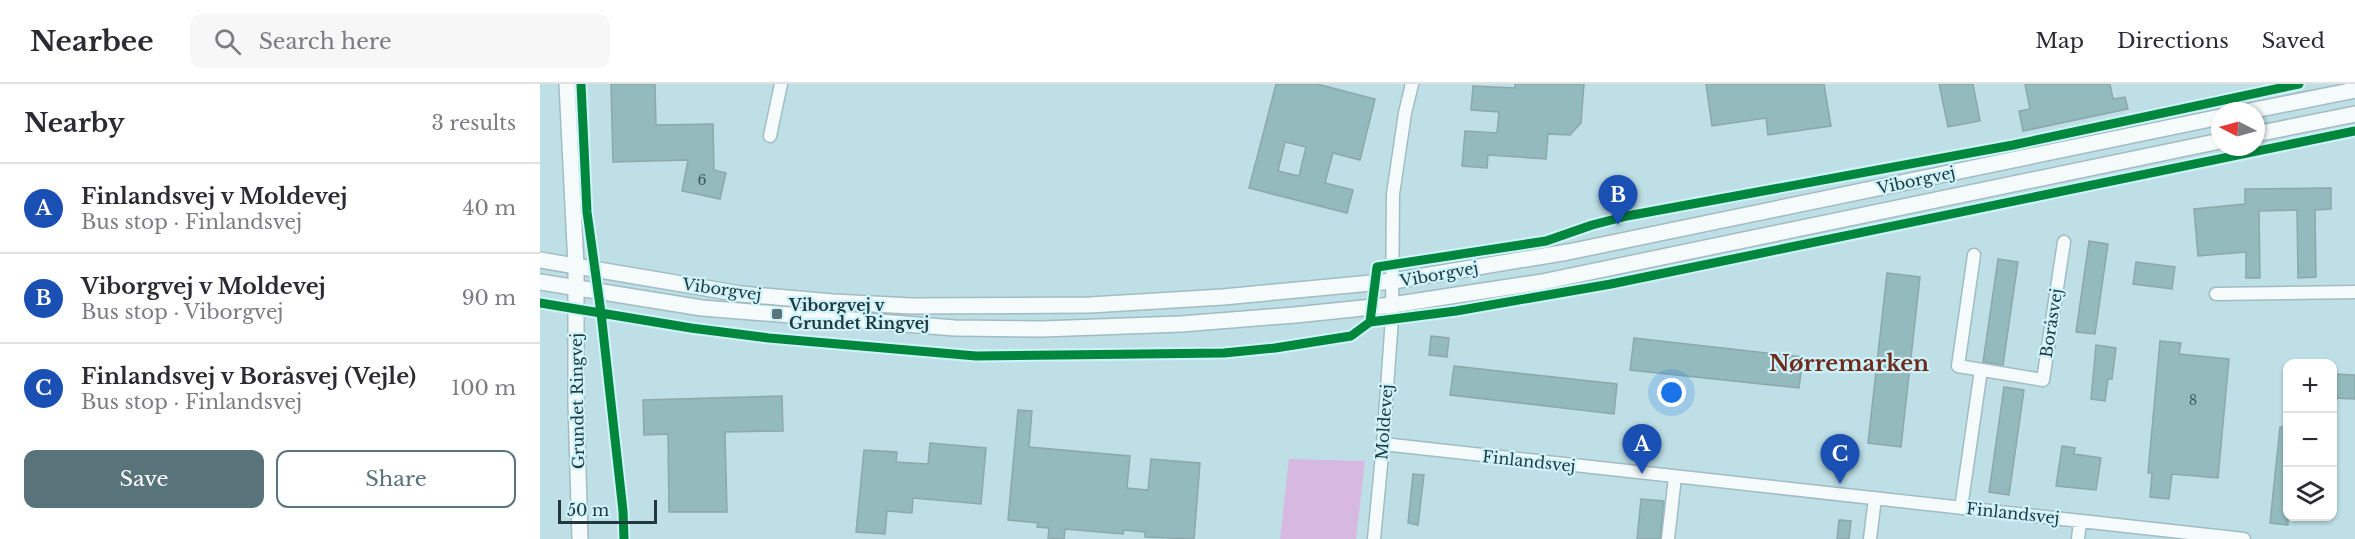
<!DOCTYPE html>
<meta charset="utf-8">
<style>
body{margin:0;font-family:"Libre Baskerville",serif;background:#f7f7f7;color:#2b2b33}
.controls{position:absolute;right:18px;bottom:18px;display:grid;overflow:hidden;border-radius:12px;box-shadow:0 2px 4px #0004}
.controls button{width:54px;height:54px;display:grid;place-items:center;padding:0;border:0;border-bottom:2px solid #e1e1e2;background:#fff;color:#2b2b33;font:30px sans-serif}
.compass{position:absolute;left:1671px;top:18px;width:54px;height:54px;border-radius:50%;background:#fff;box-shadow:0 2px 4px #0004;rotate:276deg}
.scale{position:absolute;left:18px;bottom:15px;width:99px;box-sizing:border-box;padding-left:6px;border:3px solid #213a40;border-top:0;font-size:16px;line-height:21px;white-space:nowrap;color:#213a40;-webkit-text-stroke:4px #cef3fb;paint-order:stroke}
.you{position:absolute;left:1132px;top:309px;width:21px;height:21px;margin:-15px;border:4px solid #fff;border-radius:50%;background:#1a73e8;box-shadow:0 0 0 9px #1a73e833}
.badge{display:grid;place-items:center;width:39px;height:39px;border-radius:50%;background:#58747a;color:#fff;font-size:20px;font-weight:700}
.pin{position:absolute;translate:-50% -50px;filter:drop-shadow(0 2px 3px #0008)}
.pin::after{content:'';position:absolute;top:32px;width:21px;height:18px;background:inherit;clip-path:polygon(0 0,100% 0,50% 100%)}
.list{margin:0;padding:0;list-style:none}
h2{display:flex;justify-content:space-between;align-items:center;height:78px;margin:0;padding:0 24px;font-size:26px}
h2 small{font-size:20px;font-weight:400;color:#7c7c81}
.list li{display:grid;grid-template-columns:39px 1fr auto;gap:18px;align-items:center;box-sizing:border-box;height:90px;padding:0 24px;border-top:2px solid #e1e1e2}
.list b{display:block;font-size:22px;white-space:nowrap}
.list p{margin:0;font-size:20px;white-space:nowrap;color:#7c7c81}
.list em{font-size:20px;font-style:normal;color:#7c7c81}
.actions{display:flex;gap:12px;padding:18px 24px}
.actions a{flex:1;padding:14px 0;border:2px solid #58747a;border-radius:12px;text-align:center;font-size:21px;color:#58747a}
.actions .main{background:#58747a;color:#fff}
.icon{flex:none;width:33px;height:33px;fill:none;stroke:currentColor;stroke-width:2;stroke-linecap:round;stroke-linejoin:round}
.map{position:relative;flex:none;width:1815px;height:455px;overflow:hidden}
header{display:flex;align-items:center;gap:36px;box-sizing:border-box;height:84px;padding:0 30px;background:#fff;border-bottom:2px solid #e1e1e2}
header strong{font-size:28px}
nav{display:flex;gap:33px;margin-inline-start:auto;font-size:21px}
.search{width:420px;height:54px;background:#f7f7f7;display:flex;align-items:center;gap:15px;box-sizing:border-box;padding:0 21px;border-radius:12px;color:#7c7c81;font-size:22px}
main{display:flex}
aside{flex:1;background:#fff}
.map>svg:first-child{display:block}
</style>
<header>
<strong>Nearbee</strong>
<div class="search"><svg class="icon" aria-label="search" viewBox="0 0 24 24"><circle cx="10" cy="10" r="6"/><path d="M15 15l6 6"/></svg>Search here</div>
<nav><a>Map</a><a>Directions</a><a>Saved</a></nav>
</header>
<main>
<aside>
<h2>Nearby<small>3 results</small></h2>
<ul class="list">
<li><span class="badge" style="background:#1a4fb4">A</span><div><b>Finlandsvej v Moldevej</b><p>Bus stop · Finlandsvej</p></div><em>40 m</em></li>
<li><span class="badge" style="background:#1a4fb4">B</span><div><b>Viborgvej v Moldevej</b><p>Bus stop · Viborgvej</p></div><em>90 m</em></li>
<li><span class="badge" style="background:#1a4fb4">C</span><div><b>Finlandsvej v Boråsvej (Vejle)</b><p>Bus stop · Finlandsvej</p></div><em>100 m</em></li>
</ul>
<div class="actions"><a class="main">Save</a><a>Share</a></div>
</aside>
<div class="map">
<svg width="1815" height="455" viewBox="0 0 1815 455">
<rect width="100%" height="100%" fill="#bedfe6"/>
<path fill="#d7b8e1" d="M749 375 825 377 816 455H740Z"/>
<path fill="#93babd" stroke="#8ca8ab" stroke-width="1.5" fill-rule="evenodd" d="M71 0H115L116 41 173 40 174 86 186 89 180 115 142 107 148 76 73 78Z
M736 0H777L835 15 820 76 793 69 785 99 813 106 807 129 709 104ZM745 58 766 63 759 92 738 87Z
M975 0H1044L1041 39 1030 51 1008 50 1006 75 948 71 947 84 922 82 925 47 957 49 959 28 931 26 933 2 975 4Z
M1166 0H1284L1291 42 1228 51 1226 34 1172 42Z
M1399 0H1433L1440 37 1408 43Z
M1485 0H1570L1573 15 1585 13 1588 25 1483 47 1479 27 1490 25Z
M1791 104V125L1775 126 1776 193 1758 194 1757 126 1719 127 1720 194H1706V168L1658 172 1654 125 1705 120V105Z
M1549 157 1568 160 1555 250 1536 248Z
M1458 175 1478 178 1463 281 1443 278Z
M1596 178 1635 183 1632 205 1593 200Z
M1347 189 1380 193 1361 363 1328 359Z
M891 252 909 254 907 273 889 271Z
M1094 254 1263 273 1259 304 1090 286Z
M1620 257 1641 259 1639 270 1689 275 1678 394 1632 390 1629 415 1610 413 1612 389H1608Z
M1556 261 1576 264 1572 295H1568L1565 317 1551 315Z
M914 282 1077 300 1074 330 910 311Z
M1792 290 1815 291V315L1792 314Z
M1464 303 1484 306 1469 411 1449 408Z
M242 312 243 347 185 348 187 428H129L128 350 104 351 103 316Z
M478 326 492 327 489 363 590 372 587 404 608 406 611 375 660 379 654 455 605 453V448L584 446 583 450 525 445 524 455 508 454 509 444 497 443 498 439 468 436Z
M1740 343H1748V441L1730 439Z
M390 359 446 364 441 420 373 414 372 429 347 427 345 450 316 448 324 366 357 368 356 378 388 380Z
M1522 362 1535 364 1534 370 1561 374 1556 406 1516 402Z
M873 390 884 391 878 441 868 439Z
M1101 415 1124 417 1120 455H1097Z
M1299 436 1311 437 1309 455H1297Z"/>
<g fill="none" stroke-linecap="round" stroke-linejoin="round">
<g stroke="#a1bcc2" stroke-width="15">
<path id="minor" d="M230 52 241 0
M1434 171 1418 282 1503 296 1524 158
M1676 210 1815 208
M843 360 1704 455
M1421 424 1441 286
M834 455 843 360 852 234 853 110 865 29 872 0
M1128 455 1135 393
M1330 455 1335 414
M1538 455 1540 437"/>
</g>
<g stroke="#a1bcc2" stroke-width="18">
<path id="tertiary" d="M27 0 36 182V318L40 455
M1710 27 1815 6
M1716 50 1815 30
M0 176 201 210 293 218 372 222 550 221 683 213 853 197 1028 168 1680 33
M0 198 162 224 415 244 502 245 641 240 755 231 852 221 1002 198 1680 57"/>
</g>
<use href="#minor" stroke="#f5fafb" stroke-width="12"/>
<use href="#tertiary" stroke="#f5fafb" stroke-width="15"/>
<g stroke="#cef3fb" stroke-width="13">
<path id="cycleway" d="M41 0 47 128 61 229 83 427 84 455
M0 219 151 244 229 254 436 272 684 269 735 264 811 252 830 238 916 227 1071 200 1815 47
M830 238 837 183 1006 157 1052 141 1087 132 1473 61 1759 0"/>
</g>
<use href="#cycleway" stroke="#00873e" stroke-width="9"/>
</g>
<rect fill="#58747a" stroke="#cef3fb" stroke-width="2" x="231" y="224" width="12" height="12" rx="3"/>
<g text-anchor="middle" dominant-baseline="central" stroke-width="4.5" stroke-linejoin="round" paint-order="stroke">
<g font-size="14" fill="#3e5a5f">
<text x="162" y="96">6</text>
<text x="1653" y="316">8</text>
</g>
<g font-size="16" fill="#213a40" stroke="#cef3fb">
<text transform="translate(1376 96) rotate(-12)">Viborgvej</text>
<text transform="translate(899 190) rotate(-10)">Viborgvej</text>
<text transform="translate(182 205) rotate(8)">Viborgvej</text>
<text transform="translate(1511 239) rotate(-81)">Boråsvej</text>
<text transform="translate(37 317) rotate(-91)">Grundet Ringvej</text>
<text transform="translate(844 338) rotate(-86)">Moldevej</text>
<text transform="translate(989 377) rotate(6)">Finlandsvej</text>
<text transform="translate(1473 429) rotate(6)">Finlandsvej</text>
</g>
<g font-size="16" font-weight="bold" fill="#213a40" stroke="#cef3fb" text-anchor="start">
<text x="249" y="221">Viborgvej v<tspan x="249" dy="18">Grundet Ringvej</tspan></text>
</g>
<g font-size="22" font-weight="bold" fill="#6f2b1d" stroke="#cef3fb">
<text x="1309" y="279">Nørremarken</text>
</g>
</g>
</svg>
<div class="controls">
<button>+</button>
<button>−</button>
<button><svg class="icon" aria-label="layers" viewBox="0 0 24 24"><path d="M12 4l9 5-9 5-9-5zM3 14l9 5 9-5"/></svg></button>
</div>
<svg class="compass" viewBox="-18 -18 36 36"><path d="M0-13l5 13h-10z" fill="#e53935"/><path d="M0 13l5-13h-10z" fill="#7c7c81"/></svg>
<div class="scale">50 m</div>
<div class="you"></div>
<div class="pin badge" style="left:1102px;top:390px;background:#1a4fb4">A</div>
<div class="pin badge" style="left:1078px;top:141px;background:#1a4fb4">B</div>
<div class="pin badge" style="left:1300px;top:400px;background:#1a4fb4">C</div>
</div>
</main>
